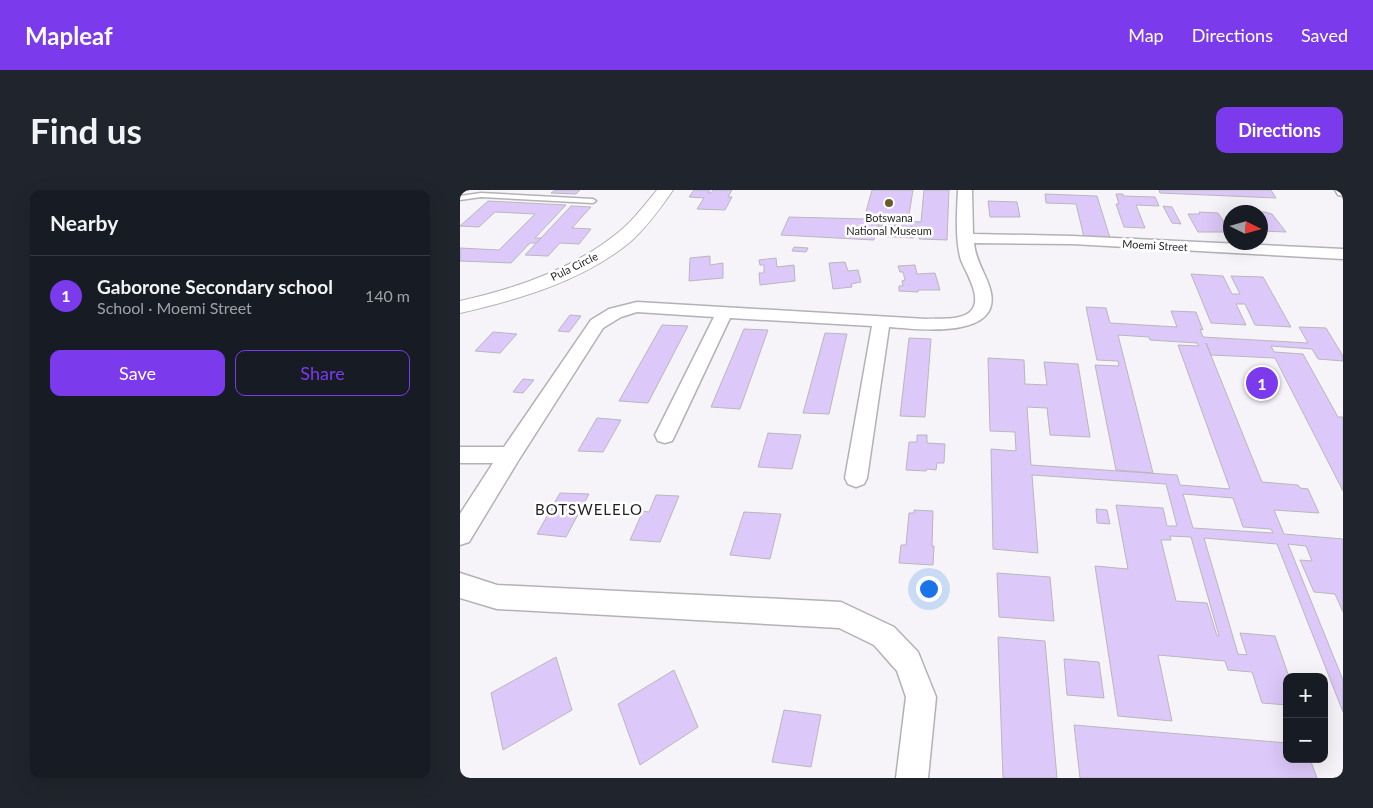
<!DOCTYPE html>
<meta charset="utf-8">
<style>
body{margin:0;font-family:Lato,sans-serif;background:#20242c;color:#f1f3f6}
.controls{position:absolute;right:15px;bottom:15px;display:grid;overflow:hidden;border-radius:10px;box-shadow:0 5px 20px #0002}
.controls button{width:45px;height:45px;display:grid;place-items:center;padding:0;border:0;border-bottom:1px solid #363941;background:#171b24;color:#f1f3f6;font:25px sans-serif}
.compass{position:absolute;left:763px;top:15px;width:45px;height:45px;border-radius:50%;background:#171b24;box-shadow:0 5px 20px #0002;rotate:95deg}
.you{position:absolute;left:468px;top:398px;width:18px;height:18px;margin:-12px;border:4px solid #fff;border-radius:50%;background:#1a73e8;box-shadow:0 0 0 8px #1a73e833}
.badge{display:grid;place-items:center;width:32px;height:32px;border-radius:50%;background:#7c3aed;color:#fff;font-size:16px;font-weight:700}
.pin{position:absolute;translate:-50% -50%;border:2px solid #fff;box-shadow:0 1px 5px #0006}
.list{margin:0;padding:0;list-style:none}
h2{display:flex;justify-content:space-between;align-items:center;height:65px;margin:0;padding:0 20px;font-size:21px}
h2 small{font-size:16px;font-weight:400;color:#9ea1a6}
.list li{display:grid;grid-template-columns:32px 1fr auto;gap:15px;align-items:center;box-sizing:border-box;height:80px;padding:0 20px;border-top:1px solid #363941}
.list b{display:block;font-size:19px;white-space:nowrap}
.list p{margin:0;font-size:16px;white-space:nowrap;color:#9ea1a6}
.list em{font-size:16px;font-style:normal;color:#9ea1a6}
.actions{display:flex;gap:10px;padding:15px 20px}
.actions a{flex:1;padding:11px 0;border:1px solid #7c3aed;border-radius:10px;text-align:center;font-size:18px;color:#7c3aed}
.actions .main{background:#7c3aed;color:#fff}
.map{position:relative;flex:none;width:883px;height:588px;overflow:hidden;border-radius:10px}
header{display:flex;align-items:center;gap:30px;box-sizing:border-box;height:70px;padding:0 25px;background:#7c3aed;color:#fff}
header strong{font-size:24px}
nav{display:flex;gap:28px;margin-inline-start:auto;font-size:18px}
.intro{display:flex;align-items:center;justify-content:space-between;box-sizing:border-box;height:120px;padding:0 30px}
h1{margin:0;font-size:35px}
.button{padding:12px 22px;border-radius:10px;background:#7c3aed;color:#fff;font-size:18px;font-weight:700}
main{display:flex;gap:30px;padding:0 30px}
aside{flex:1;background:#171b24;border-radius:10px;box-shadow:0 5px 20px #0002}
.map>svg:first-child{display:block}
</style>
<header>
<strong>Mapleaf</strong>
<nav><a>Map</a><a>Directions</a><a>Saved</a></nav>
</header>
<div class="intro"><h1>Find us</h1><a class="button">Directions</a></div>
<main>
<aside>
<h2>Nearby<small></small></h2>
<ul class="list">
<li><span class="badge">1</span><div><b>Gaborone Secondary school</b><p>School · Moemi Street</p></div><em>140 m</em></li>
</ul>
<div class="actions"><a class="main">Save</a><a>Share</a></div>
</aside>
<div class="map">
<svg width="883" height="588" viewBox="0 0 883 588">
<rect width="100%" height="100%" fill="#f6f4f9"/>
<path fill="#dcc8f9" stroke="#b9b7bc" fill-rule="evenodd" d="M95 0H120L116 4 91 3Z
M234 0H250L248 3H251L253 0H272L268 7H272L265 20 237 19 244 8 229 7Z
M412 0H453L448 31 461 32 464 0H489L487 50 459 49 460 37 417 35 414 50 321 45 329 27 404 29Z
M699 0H811L816 8 700 3Z
M585 4 637 6 650 48 624 47 616 14 586 13Z
M656 4H663V6L695 7 699 16 676 15 685 38 664 37 656 14H659Z
M28 11 106 15 75 48H81L76 53H70L51 73 0 71V58L39 60 75 24 35 22 19 37 0 36Z
M528 11 557 12 560 27H530Z
M111 16 131 17 112 38 131 39 119 54 100 53 88 66 65 65Z
M703 16 712 17 721 34 712 33Z
M739 22 758 23 771 42H738L728 24H740Z
M792 22H805L812 24 826 42 801 41V22Z
M418 36 456 38 454 48 416 46Z
M334 57 348 58 346 62 332 61Z
M250 66V75L263 73V88L229 91 230 68Z
M316 68 317 77 334 75 335 91 300 95 299 83H304V75H300L299 70Z
M385 72 388 81 398 80 401 92 391 94 392 97 373 99 369 73Z
M455 75 457 84 475 83 480 100H458V102L439 101V96H443L442 91 445 90 443 82H440L438 76Z
M731 84 763 86 772 104H780L771 86 803 87 831 137 795 135 785 114H776L786 135 751 133Z
M626 117 646 118 650 133 717 137 711 121 736 122 743 140 740 139 743 147 848 153 839 137 866 138 883 166V171L858 169 852 159 811 156 814 162 843 164 878 227H883V301L815 168 751 165 746 153 802 292 838 295 840 298 848 299 859 323 814 320 824 344 883 349V422L875 404 854 402 840 370 852 371 846 356 828 354 883 490V522L817 354 744 348 778 464 787 465 780 443 815 446 829 487H827V515L802 513 792 482 768 480 765 471 698 465 712 531 658 526 635 376 668 379 656 315 703 318 707 336H717L706 294 572 285 578 363 533 359 531 259 556 261 555 242 530 241 528 168 564 170 565 194 587 195 584 172 618 174 630 247 590 245 587 218 567 217 571 275 717 285 720 295 770 299 718 155 739 156 737 153 690 150 689 147 658 145 693 283 656 280 635 175 659 176 658 171 637 170ZM723 304 773 308 783 337 811 339 813 343 733 338ZM710 346 731 347 759 446H757L747 413 716 411 701 350H711Z
M110 125 121 126 109 142 98 141Z
M202 135 228 136 188 213 159 211Z
M284 139 308 140 280 219 251 217Z
M33 142 57 144 40 163 15 161Z
M365 143 387 144 369 224 343 223Z
M449 148 471 149 465 227 440 226Z
M63 189 74 190 63 203 53 202Z
M137 228 161 230 143 262 118 261Z
M308 243 341 245 332 279 298 277Z
M457 245H467V253L485 254 484 273H477L476 280 467 279 466 281 446 280 449 252H457Z
M100 303 129 304 106 347 77 344Z
M196 305 219 306 200 352 170 350 183 321 189 322Z
M636 319 647 320 650 334 637 333Z
M454 320 473 321 472 356H474L473 375 439 373 441 355H446L449 323H454Z
M284 322 321 324 310 369 270 365Z
M537 383 590 387 594 431 539 427Z
M538 447 585 451 597 588H543Z
M96 467 112 520 43 560 31 503Z
M604 469 639 472 644 508 607 505Z
M214 480 238 537 180 575 158 514Z
M324 520 361 525 351 577 312 572Z
M614 535 827 553V569H850L857 588H620Z"/>
<g fill="none" stroke-linecap="round" stroke-linejoin="round">
<g stroke="#b3b1b6" stroke-width="3">
<path id="service" d="M21 3 133 9 136 11 133 13 21 7 0 10V6Z"/>
</g>
<g stroke="#b3b1b6" stroke-width="3">
<path id="minor" d="M498 0H512L513 44 612 46 883 59V69L612 54 514 53C516 74 528 86 531 103 540 150 455 139 429 137L407 288 404 294 396 297 388 294 385 288 412 136 270 128 215 245 212 251 205 253 198 251 195 245 254 127 177 122 161 127 143 138 58 271 9 352 0 355V324L33 273H0V257H44L131 130 149 119 177 112 466 129C479 128 501 131 511 121 523 108 506 83 501 70 495 51 497 20 498 0Z
M875 0H883V6L878 5Z
M0 383 37 395 381 412 434 437 458 462 476 507 468 588H436L446 507 437 481 414 455 379 438 37 419 0 408Z"/>
</g>
<g stroke="#b3b1b6" stroke-width="2">
<path id="secondary" d="M197 0H213C200 19 186 38 169 53 122 91 58 110 0 123V111C54 99 111 80 155 45 171 33 184 16 197 0Z"/>
</g>
<use href="#service" fill="#fff" fill-rule="evenodd"/>
<use href="#minor" fill="#fff" fill-rule="evenodd"/>
<use href="#secondary" fill="#fff" fill-rule="evenodd"/>
</g>
<circle fill="#6a5b28" stroke="#fff" stroke-width="2" cx="429" cy="13" r="5"/>
<g text-anchor="middle" dominant-baseline="central" stroke-width="5" stroke-linejoin="round" paint-order="stroke">
<g font-size="11" fill="#201f21" stroke="#fff">
<text x="429" y="27">Botswana<tspan x="429" dy="13">National Museum</tspan></text>
</g>
<g font-size="11" fill="#201f21" stroke="#fff">
<text transform="translate(695 55) rotate(3)">Moemi Street</text>
<text transform="translate(114 76) rotate(-26)">Pula Circle</text>
</g>
<g font-size="15" letter-spacing="1" fill="#201f21" stroke="#fff">
<text x="129" y="319">BOTSWELELO</text>
</g>
</g>
</svg>
<div class="controls">
<button>+</button>
<button>−</button>
</div>
<svg class="compass" viewBox="-18 -18 36 36"><path d="M0-13l5 13h-10z" fill="#e53935"/><path d="M0 13l5-13h-10z" fill="#9ea1a6"/></svg>
<div class="you"></div>
<div class="pin badge" style="left:802px;top:193px">1</div>
</div>
</main>
